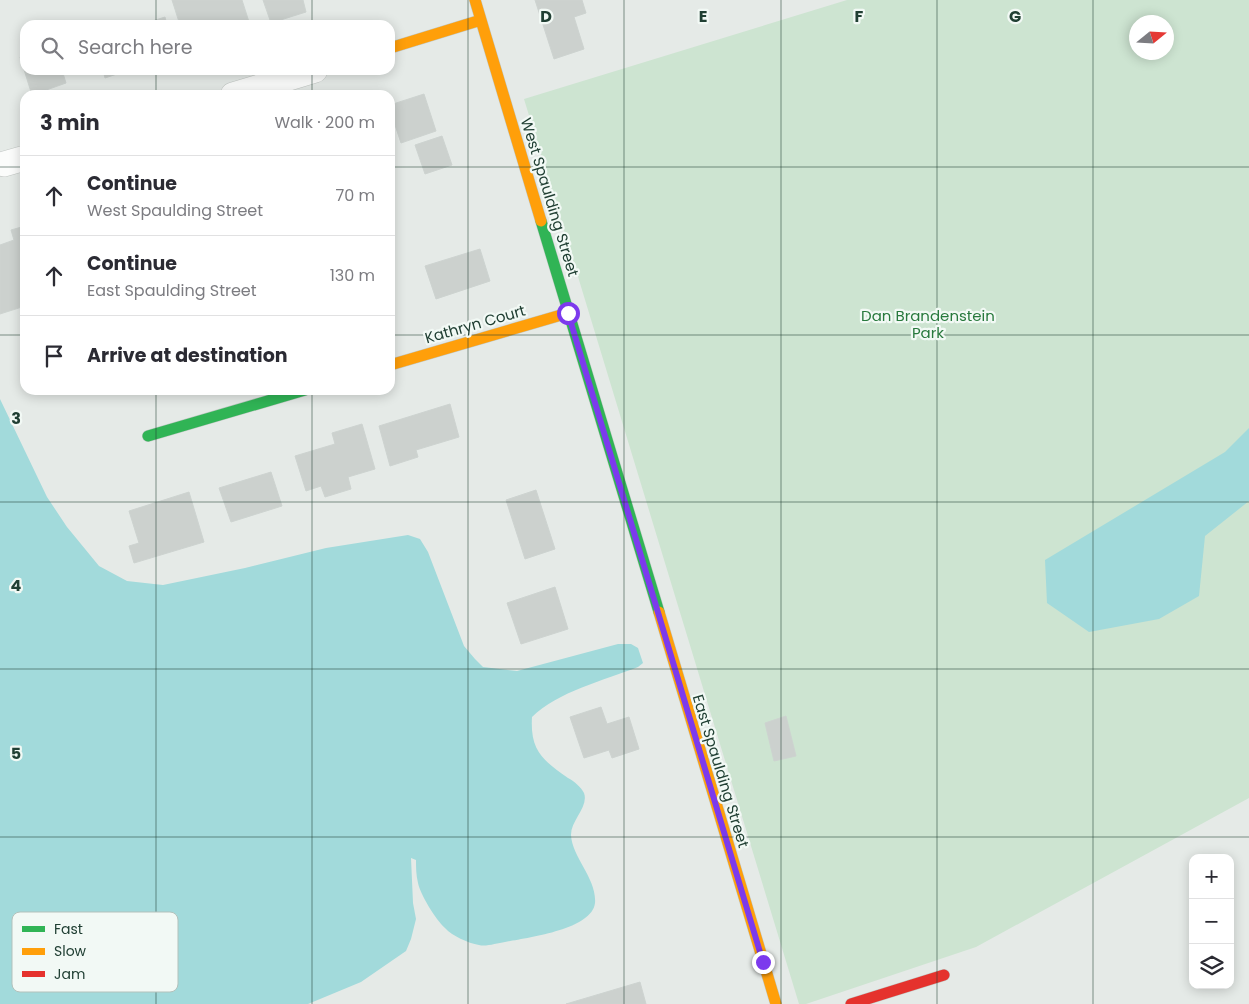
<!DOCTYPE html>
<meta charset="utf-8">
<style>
body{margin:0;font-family:Poppins,sans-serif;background:#f7f7f7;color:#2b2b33}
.controls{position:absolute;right:15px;bottom:15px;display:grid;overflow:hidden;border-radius:10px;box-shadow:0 2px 12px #0003}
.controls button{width:45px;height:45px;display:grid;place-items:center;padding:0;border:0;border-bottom:1px solid #e1e1e2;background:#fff;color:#2b2b33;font:25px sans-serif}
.compass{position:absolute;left:1129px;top:15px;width:45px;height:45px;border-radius:50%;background:#fff;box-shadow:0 2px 12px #0003;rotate:72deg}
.stop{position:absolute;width:15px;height:15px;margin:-11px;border:4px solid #7c3aed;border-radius:50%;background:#fff}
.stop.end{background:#7c3aed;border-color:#fff;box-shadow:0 1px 5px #0008}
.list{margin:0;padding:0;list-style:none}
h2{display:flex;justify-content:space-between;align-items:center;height:65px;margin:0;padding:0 20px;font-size:21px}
h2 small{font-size:16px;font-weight:400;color:#7c7c81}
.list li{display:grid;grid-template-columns:32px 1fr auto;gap:15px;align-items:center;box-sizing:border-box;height:80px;padding:0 20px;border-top:1px solid #e1e1e2}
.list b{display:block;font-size:19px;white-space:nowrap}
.list p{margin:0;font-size:16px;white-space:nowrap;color:#7c7c81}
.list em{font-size:16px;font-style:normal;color:#7c7c81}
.icon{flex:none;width:28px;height:28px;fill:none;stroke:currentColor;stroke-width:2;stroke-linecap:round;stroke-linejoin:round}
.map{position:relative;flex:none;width:1249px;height:1004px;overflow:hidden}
.search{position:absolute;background:#fff;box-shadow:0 2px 12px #0003;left:20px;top:20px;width:375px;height:55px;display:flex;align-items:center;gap:12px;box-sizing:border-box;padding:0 18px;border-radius:15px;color:#7c7c81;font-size:19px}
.panel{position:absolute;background:#fff;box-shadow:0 2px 12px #0003;left:20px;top:90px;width:375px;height:305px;border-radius:15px}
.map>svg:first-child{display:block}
</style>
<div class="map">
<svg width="1249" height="1004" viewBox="0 0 1249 1004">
<rect width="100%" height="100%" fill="#e5eae7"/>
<path fill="#cde4d1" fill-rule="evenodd" d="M847 0H1249V798L976 947 806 1004H799L524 99ZM1136 22H1166V52H1136Z"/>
<path fill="#a2dadb" d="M0 399 47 497 67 527 99 566 127 581 163 585 245 568 326 548 408 535 420 539 428 552 464 646 475 659 483 667 517 671 618 644H631L638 648 643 663 638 667C605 680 557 692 532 717 530 750 542 760 568 778 574 781 581 787 584 793 589 807 571 820 571 835 572 857 597 879 595 903 592 930 525 938 505 942 497 943 486 947 479 945 468 943 452 936 445 928 436 920 420 894 418 883 416 875 416 867 416 860L411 858 413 903 416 919 411 939 406 951 361 982 308 1004H0Z
M1249 428V501L1205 536 1199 596 1159 619 1089 632 1047 603 1045 560 1225 452Z"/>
<path fill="#ccd1ce" stroke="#cdd3d0" d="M172 0H242L250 25H180Z
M263 0H303L306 12 271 23Z
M535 0H582L586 13 574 17 584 49 554 59Z
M165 17 167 25H140Z
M25 55V70H62L66 83 32 95 20 57Z
M103 70H129L105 78Z
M424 94 436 131 401 143 390 110V105Z
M442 136 452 165 425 174 415 145Z
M25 226V306L0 314V245L14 240 11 230Z
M480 249 490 281 436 299 425 266Z
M450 404 459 437 416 450 418 457 390 466 379 426Z
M362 424 375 469 348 477 351 489 325 497 321 486 306 491 295 456 335 444 332 433Z
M271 472 282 506 231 522 219 488Z
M536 490 555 549 525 559 506 500Z
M189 492 204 542 134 563 129 546 139 543 129 511Z
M555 587 568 629 521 644 507 603Z
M601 707 607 724 629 717 639 749 612 758 609 750 584 758 570 717Z
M786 716 796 756 774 761 765 723Z
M640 982 646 1004H566Z"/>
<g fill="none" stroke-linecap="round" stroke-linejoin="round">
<g stroke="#c2c7c4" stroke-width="26">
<path id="street" d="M233 95 315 70
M4 164 25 158"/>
</g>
<g stroke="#c0c8c4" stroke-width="12">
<path id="fast" d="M541 221 659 612
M148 436 305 390"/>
</g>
<g stroke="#c0c8c4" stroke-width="12">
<path id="slow" d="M475 0 541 221
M390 48 481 20
M390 365 568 313
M659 612 776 1004"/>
</g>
<g stroke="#c0c8c4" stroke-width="12">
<path id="jam" d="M851 1004 944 975"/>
</g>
<use href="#street" stroke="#fbfcfb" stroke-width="25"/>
<use href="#fast" stroke="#30b455" stroke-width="11"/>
<use href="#slow" stroke="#ff9f0a" stroke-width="11"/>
<use href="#jam" stroke="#e5322d" stroke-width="11"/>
</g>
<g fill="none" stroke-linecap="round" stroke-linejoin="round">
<path stroke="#7c3aed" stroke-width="6" d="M568 313 763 962"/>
</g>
<path fill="none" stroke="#203f33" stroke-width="1" stroke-opacity="0.55" d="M156 0V25M312 0V25M468 0V1004M624 0V1004M781 0V1004M937 0V1004M1093 0V1004M156 70V95M312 70V95M0 167H25M390 167H1249M0 335H25M390 335H1249M156 390V1004M312 390V1004M0 502H1249M0 669H1249M0 837H1249"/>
<g text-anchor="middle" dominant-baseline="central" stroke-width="4.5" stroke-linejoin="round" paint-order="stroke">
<g font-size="15" fill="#203f33" stroke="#f2f9f5">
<text transform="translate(550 197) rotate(73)">West Spaulding Street</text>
<text transform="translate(475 324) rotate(-16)">Kathryn Court</text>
<text transform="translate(721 771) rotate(73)">East Spaulding Street</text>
</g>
<g font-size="15" fill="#28793d" stroke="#f2f9f5">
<text x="928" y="315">Dan Brandenstein<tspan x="928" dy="17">Park</tspan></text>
</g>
</g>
<rect x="12" y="912" width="166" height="80" rx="8" fill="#f2f9f5" stroke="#b3c1bb" stroke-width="1"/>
<rect x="22" y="926" width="23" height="6" fill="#30b455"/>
<rect x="22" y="948" width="23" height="7" fill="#ff9f0a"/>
<rect x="22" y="971" width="23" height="6" fill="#e5322d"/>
<g font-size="14" fill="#203f33">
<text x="54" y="934">Fast</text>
<text x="54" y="956">Slow</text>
<text x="54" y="979">Jam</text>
</g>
<g font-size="16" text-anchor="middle" font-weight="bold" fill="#203f33" stroke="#f2f9f5" stroke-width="4.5" stroke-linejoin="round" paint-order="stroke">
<text x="546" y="22">D</text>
<text x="703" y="22">E</text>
<text x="859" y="22">F</text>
<text x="1015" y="22">G</text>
<text x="16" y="424">3</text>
<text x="16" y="591">4</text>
<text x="16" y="759">5</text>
</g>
</svg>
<div class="controls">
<button>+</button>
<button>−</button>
<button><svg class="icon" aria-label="layers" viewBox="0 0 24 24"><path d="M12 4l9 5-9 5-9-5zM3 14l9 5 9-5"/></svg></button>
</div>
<svg class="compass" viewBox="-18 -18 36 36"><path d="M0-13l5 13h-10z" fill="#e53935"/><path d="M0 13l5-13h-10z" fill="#7c7c81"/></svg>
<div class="stop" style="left:568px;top:313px"></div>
<div class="stop end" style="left:763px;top:962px"></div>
<div class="search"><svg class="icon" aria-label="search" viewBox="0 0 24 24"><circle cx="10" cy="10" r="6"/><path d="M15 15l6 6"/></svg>Search here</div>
<section class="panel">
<h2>3 min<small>Walk · 200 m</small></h2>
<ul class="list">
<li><svg class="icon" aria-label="ahead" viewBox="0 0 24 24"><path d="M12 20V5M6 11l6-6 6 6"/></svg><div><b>Continue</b><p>West Spaulding Street</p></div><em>70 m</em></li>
<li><svg class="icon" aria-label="ahead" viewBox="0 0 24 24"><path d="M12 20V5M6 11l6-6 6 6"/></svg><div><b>Continue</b><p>East Spaulding Street</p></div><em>130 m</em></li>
<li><svg class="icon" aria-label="arrive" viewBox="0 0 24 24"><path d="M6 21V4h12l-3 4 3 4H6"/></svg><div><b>Arrive at destination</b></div></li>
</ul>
</section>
</div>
